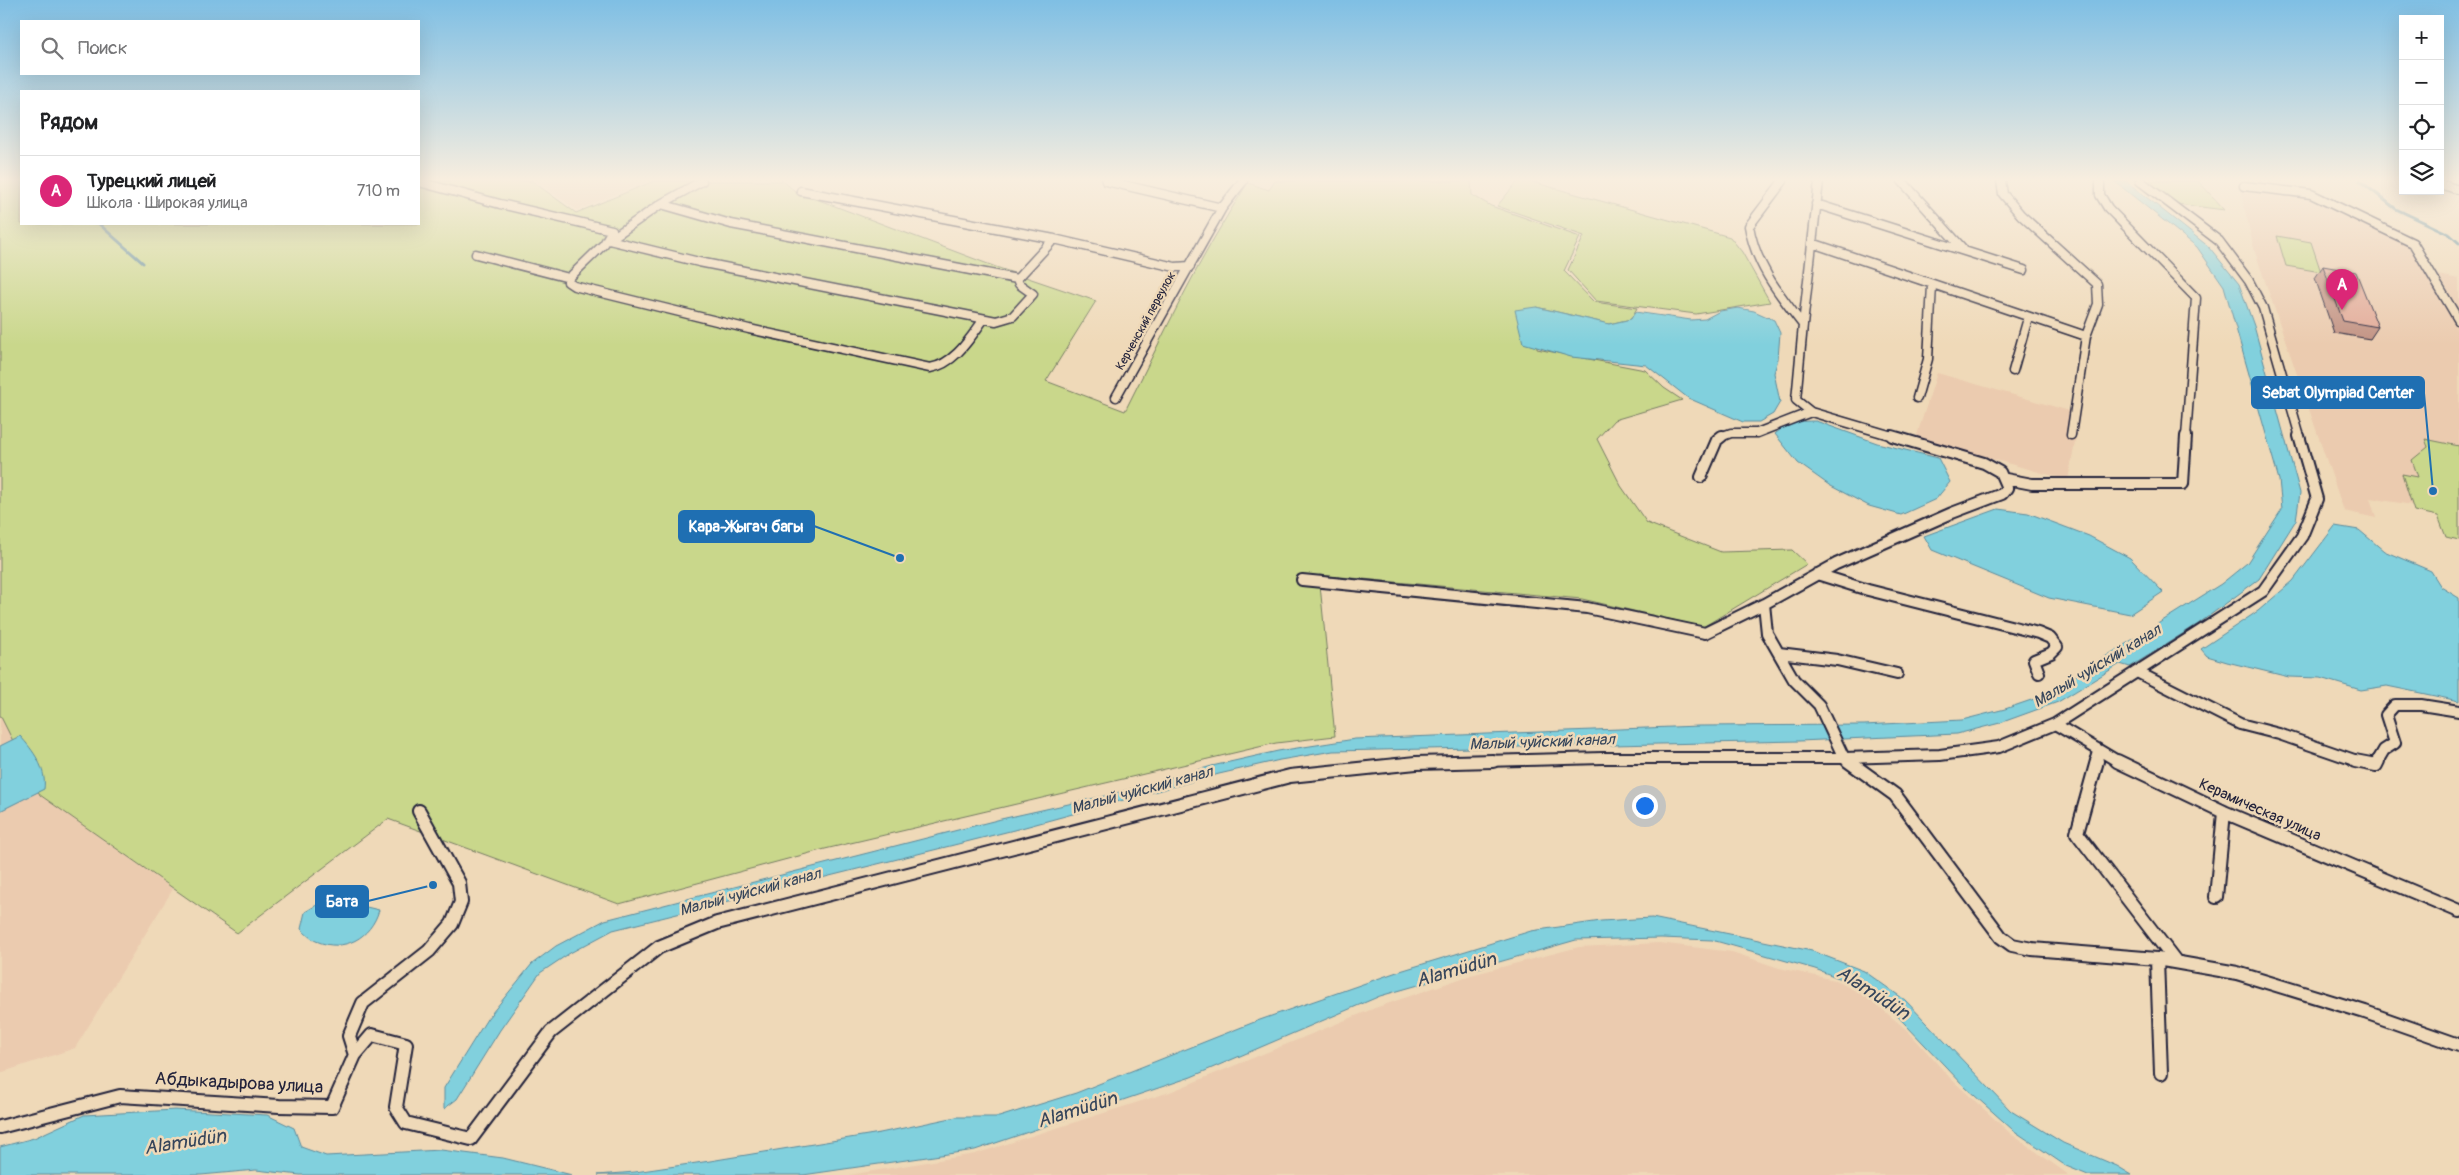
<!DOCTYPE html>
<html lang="ru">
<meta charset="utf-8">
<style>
body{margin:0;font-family:Pangolin,sans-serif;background:#f2f2f2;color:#202124}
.controls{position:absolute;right:15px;top:15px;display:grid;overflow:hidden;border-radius:0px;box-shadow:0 5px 20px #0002}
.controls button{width:45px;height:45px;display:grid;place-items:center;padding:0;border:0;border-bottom:1px solid #e0e0e0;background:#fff;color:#202124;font:25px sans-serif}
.you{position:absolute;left:1644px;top:805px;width:18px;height:18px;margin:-12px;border:4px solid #fff;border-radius:50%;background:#1a73e8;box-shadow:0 0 0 8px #1a73e833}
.badge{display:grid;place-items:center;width:32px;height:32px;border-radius:50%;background:#db2777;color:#fff;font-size:16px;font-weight:700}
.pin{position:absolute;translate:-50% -41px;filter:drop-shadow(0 1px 2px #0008)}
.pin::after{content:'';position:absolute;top:26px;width:18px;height:15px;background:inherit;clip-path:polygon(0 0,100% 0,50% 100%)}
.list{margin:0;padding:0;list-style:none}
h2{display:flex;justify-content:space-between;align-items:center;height:65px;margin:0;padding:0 20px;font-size:21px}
h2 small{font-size:16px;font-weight:400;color:#757577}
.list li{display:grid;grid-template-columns:32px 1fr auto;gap:15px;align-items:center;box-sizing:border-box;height:70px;padding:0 20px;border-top:1px solid #e0e0e0}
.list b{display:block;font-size:19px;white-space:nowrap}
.list p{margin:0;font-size:16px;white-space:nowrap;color:#757577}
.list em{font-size:16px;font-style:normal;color:#757577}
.icon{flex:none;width:28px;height:28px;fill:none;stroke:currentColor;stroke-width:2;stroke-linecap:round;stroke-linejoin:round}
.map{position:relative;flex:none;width:2459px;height:1175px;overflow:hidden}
.search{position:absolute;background:#fff;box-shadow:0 5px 20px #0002;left:20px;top:20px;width:400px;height:55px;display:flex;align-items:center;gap:12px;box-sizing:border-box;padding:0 18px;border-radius:0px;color:#757577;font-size:19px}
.panel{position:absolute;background:#fff;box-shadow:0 5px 20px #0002;left:20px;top:90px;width:400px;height:135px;border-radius:0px}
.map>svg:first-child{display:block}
</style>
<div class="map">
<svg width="2459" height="1175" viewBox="0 0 2459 1175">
<rect width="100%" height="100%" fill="#efd9b8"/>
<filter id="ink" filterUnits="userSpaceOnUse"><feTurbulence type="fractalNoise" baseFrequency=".02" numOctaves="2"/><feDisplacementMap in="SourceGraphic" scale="10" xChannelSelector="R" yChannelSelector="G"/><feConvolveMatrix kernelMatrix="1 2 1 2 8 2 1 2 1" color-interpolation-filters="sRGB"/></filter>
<g filter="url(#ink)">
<path fill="#ebcbaf" d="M536 181H648L577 210Z
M2240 189 2312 198 2411 248 2455 324 2459 334V446L2425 439 2428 447 2419 478 2402 475 2412 505 2370 498 2376 518 2344 511 2254 249Z
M2439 275 2459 279V310Z
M1937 373 2080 414 2068 480 1916 438Z
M0 715 40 795 173 889 75 1048 0 1073Z
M1659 943 1732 952 1779 968 1835 980 1869 998 1908 1031 1950 1078 2011 1134 2069 1175H849L975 1154 1170 1092 1375 1008 1471 975 1579 947Z"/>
<path fill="#c9d78b" stroke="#767c63" d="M0 181H21V224H419V181H532L576 213 654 181H783L795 191 996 267 1096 301 1046 381 1125 411C1164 334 1200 255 1248 183L1269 190 1275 181H1471L1472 195 1491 206 1580 237 1564 271 1594 302 1637 308 1631 319 1609 324 1536 307 1537 349 1645 370 1664 388 1682 400 1614 420 1597 439 1621 486 1647 523 1721 552 1792 550 1807 564 1703 627 1582 599 1319 575 1335 736 1276 743 825 849 619 904 388 819 237 933 40 795 0 715Z
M1518 181H1529L1730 237 1742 252 1770 302 1696 314 1596 301 1568 270 1584 236 1497 206Z
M2146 181H2198L2225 210 2177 204Z
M2277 236 2311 242 2321 272 2286 266Z
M2425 439 2459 446V540L2446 537 2438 516 2414 511 2402 474 2418 477 2412 460 2428 447Z"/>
<path fill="#81d0dd" stroke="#5b8a9c" d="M2114 181H2126L2209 247 2239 284 2254 326 2300 493 2296 520 2259 579 2198 624 2130 667 2120 664 2058 702 2000 723 1957 734 1799 741 1333 751 1280 760 1219 774 1014 830 613 930 570 953 540 973 500 1030 457 1099 444 1109V1088L487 1019 532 964 556 946 605 920 1001 819 1109 795 1212 766 1278 751 1355 739 1699 726 1864 725 1962 720 2005 709 2043 696 2221 584 2247 563 2282 509 2279 480 2224 286 2197 247Z
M1536 307 1609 324 1631 319 1635 312 1691 320 1705 319 1720 311 1738 308 1754 311 1774 320 1780 333 1778 359 1774 373 1780 402 1773 414 1759 422H1743L1688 398 1646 365 1571 357 1523 343 1515 310Z
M1816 421 1877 443 1938 458 1950 482 1936 499 1901 515 1869 506 1829 485 1798 463 1775 434C1788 422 1798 421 1816 421Z
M1998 509 2028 513 2089 536 2130 558 2163 592 2130 614 2049 598 1932 550 1924 536Z
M2335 526 2359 530 2384 551 2431 571 2441 587 2459 598V701L2387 686 2361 690 2320 678 2289 677 2227 662 2207 656 2201 649 2258 611 2293 581Z
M20 736C33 750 47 769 44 789L0 811V746Z
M325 900 345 902 379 910C371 938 344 953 316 941 311 939 305 933 301 929L305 912Z
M1652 918 1812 951 1864 971 1905 1000 2011 1111 2063 1143 2117 1166 2132 1175H2088L2066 1166 2013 1130 1965 1087 1886 1004 1858 985 1815 969 1712 940 1661 938 1576 940 1380 996 1191 1077 975 1150 803 1175H598L635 1172 710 1161 880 1133 956 1117H999L1076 1093 1257 1021 1397 972 1531 931 1601 921Z
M175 1110 267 1115 294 1128 301 1147 326 1156 441 1150 503 1158 572 1175H300L256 1170 201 1175H0V1147L34 1138 84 1115Z"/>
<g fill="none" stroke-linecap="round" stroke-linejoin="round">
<path stroke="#5b8a9c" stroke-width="3" d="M2360 181 2396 209 2449 234 2459 243
M99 224 143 263"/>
<g stroke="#22223b" stroke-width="11">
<path id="street-far2" d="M702 181 661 204 731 224 1017 279 1054 239
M1106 181 1222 208
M1783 181 1749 226C1756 266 1779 294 1803 325L1796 400 1811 412 1896 437
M1902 181 1963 249
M2100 181V195L2108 208 2196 298 2186 437
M2140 181 2219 241 2249 281 2263 308 2300 437
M419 182 500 204 612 230 604 244 569 278
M2440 184 2459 190
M2244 186 2311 194 2413 243 2459 321
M801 191 1054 239 1175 267 1190 266
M661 204 609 240 699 262 996 321 1013 316 1033 294 1019 284 1017 279
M1816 204 2024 270
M1812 243 2086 336 2098 304 2097 284 2021 215 2003 194 2001 181
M476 254 569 278 568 282 574 286 749 329 930 368C955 364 970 338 984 319
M1803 325 1819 181
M2013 371 2028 318
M1116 397 1222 208 1243 181
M1917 398 1928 359 1932 285
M2071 435 2086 336
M1720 437 1731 433H1757L1811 412"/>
</g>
<g stroke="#22223b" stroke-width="14">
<path id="street-far1" d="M1701 477 1717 440 1722 436
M2006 479 2032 484H2183L2186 436
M1817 574 1868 590 2038 633 2050 638 2057 647 2051 653 2034 660 2039 673
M1302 580 1587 608 1705 633 1764 604 1836 564 1952 513 2002 494 2007 488 2000 472 1984 463 1892 436
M1764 604 1767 633 1794 680 1819 705 1844 758 1850 762
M1779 653 1837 660 1897 674
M2137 672 2240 724 2279 734 2360 762
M2055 724 2119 762
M1446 762 1603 758H1844L1940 755 1999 747 2055 724 2263 591 2302 536 2317 499 2299 436
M2096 762 2099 752
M2377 762 2384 750 2395 743 2386 715 2395 705H2421L2459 711"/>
</g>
<g stroke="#22223b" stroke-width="16">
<path id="street" d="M1848 761 1895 795 2001 937 2012 945 2032 949 2157 959 2237 973 2365 1012 2459 1045
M2097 761 2077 833 2176 962
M2117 761 2224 812 2459 911
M2355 761 2376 765 2378 761
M2216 897 2224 812
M2157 959 2161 1073
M355 1055 349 1036 363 1003 429 951 452 924 461 902 459 883 419 811
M0 1127 120 1096 279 1106 332 1107 355 1055 372 1035 406 1044 396 1107 406 1123 471 1139 551 1032 659 947 717 923 1290 776 1416 763 1493 761"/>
</g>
<use href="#street-far2" stroke="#efd9b8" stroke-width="8"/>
<use href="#street-far1" stroke="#efd9b8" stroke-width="10"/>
<use href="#street" stroke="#efd9b8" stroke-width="12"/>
</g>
<path fill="#c29384" stroke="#22223b" d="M2323 266 2378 327 2370 339 2334 333 2315 278Z"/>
<path fill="#e2ab99" stroke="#22223b" d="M2323 266 2356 272 2378 327 2343 321Z"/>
</g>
<linearGradient id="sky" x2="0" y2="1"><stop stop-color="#7fbfe4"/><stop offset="0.52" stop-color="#f8eedf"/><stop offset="1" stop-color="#f8eedf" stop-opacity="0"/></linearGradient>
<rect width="2459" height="345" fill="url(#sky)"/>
<g text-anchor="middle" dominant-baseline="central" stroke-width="5" stroke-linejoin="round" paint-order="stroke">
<g font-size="12" fill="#22223b" stroke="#efd9b8">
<text transform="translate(1146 321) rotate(-61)">Керченский переулок</text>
</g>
<g font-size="15" fill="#22223b" stroke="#efd9b8">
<text transform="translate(2260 810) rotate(24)">Керамическая улица</text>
</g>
<g font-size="16" font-style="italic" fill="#35455b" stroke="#efd9b8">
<text transform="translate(2097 666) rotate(-31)">Малый чуйский канал</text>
<text transform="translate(1542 742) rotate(-2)">Малый чуйский канал</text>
<text transform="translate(1142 790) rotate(-15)">Малый чуйский канал</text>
<text transform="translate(750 892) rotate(-15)">Малый чуйский канал</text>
</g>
<g font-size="18" fill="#22223b" stroke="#efd9b8">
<text transform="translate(239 1083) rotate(3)">Абдыкадырова улица</text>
</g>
<g font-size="19" font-style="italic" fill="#35455b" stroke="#efd9b8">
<text transform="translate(1456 970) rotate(-16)">Alamüdün</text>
<text transform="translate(1873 993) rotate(33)">Alamüdün</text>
<text transform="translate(1077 1110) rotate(-17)">Alamüdün</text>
<text transform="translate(185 1142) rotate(-9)">Alamüdün</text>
</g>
</g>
<path fill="none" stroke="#1f6fb2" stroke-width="2" d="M2433 491L2424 393M900 558L814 526M433 885L368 901"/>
<g fill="#1f6fb2" stroke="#efd9b8" stroke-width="2">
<circle cx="2433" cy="491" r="5"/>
<circle cx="900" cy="558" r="5"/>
<circle cx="433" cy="885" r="5"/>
</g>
<g fill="#1f6fb2" stroke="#1f6fb2" stroke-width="2">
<rect x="2252" y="377" width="172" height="31" rx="5"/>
<rect x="679" y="511" width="135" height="31" rx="5"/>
<rect x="316" y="886" width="52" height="31" rx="5"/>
</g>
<g font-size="16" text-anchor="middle" font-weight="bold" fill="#fff">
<text x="2338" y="398">Sebat Olympiad Center</text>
<text x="746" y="532">Кара-Жыгач багы</text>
<text x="342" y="907">Бата</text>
</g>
</svg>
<div class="controls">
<button>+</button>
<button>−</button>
<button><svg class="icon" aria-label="locate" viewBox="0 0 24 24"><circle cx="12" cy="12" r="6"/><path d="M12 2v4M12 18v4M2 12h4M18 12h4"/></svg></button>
<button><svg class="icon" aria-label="layers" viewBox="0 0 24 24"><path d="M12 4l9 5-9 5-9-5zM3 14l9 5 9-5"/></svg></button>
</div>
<div class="you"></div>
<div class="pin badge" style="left:2342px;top:310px">A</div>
<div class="search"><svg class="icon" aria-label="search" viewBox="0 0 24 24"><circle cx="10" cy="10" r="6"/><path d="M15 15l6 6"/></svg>Поиск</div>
<section class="panel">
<h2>Рядом<small></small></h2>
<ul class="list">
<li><span class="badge">A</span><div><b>Турецкий лицей</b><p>Школа · Широкая улица</p></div><em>710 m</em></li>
</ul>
</section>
</div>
